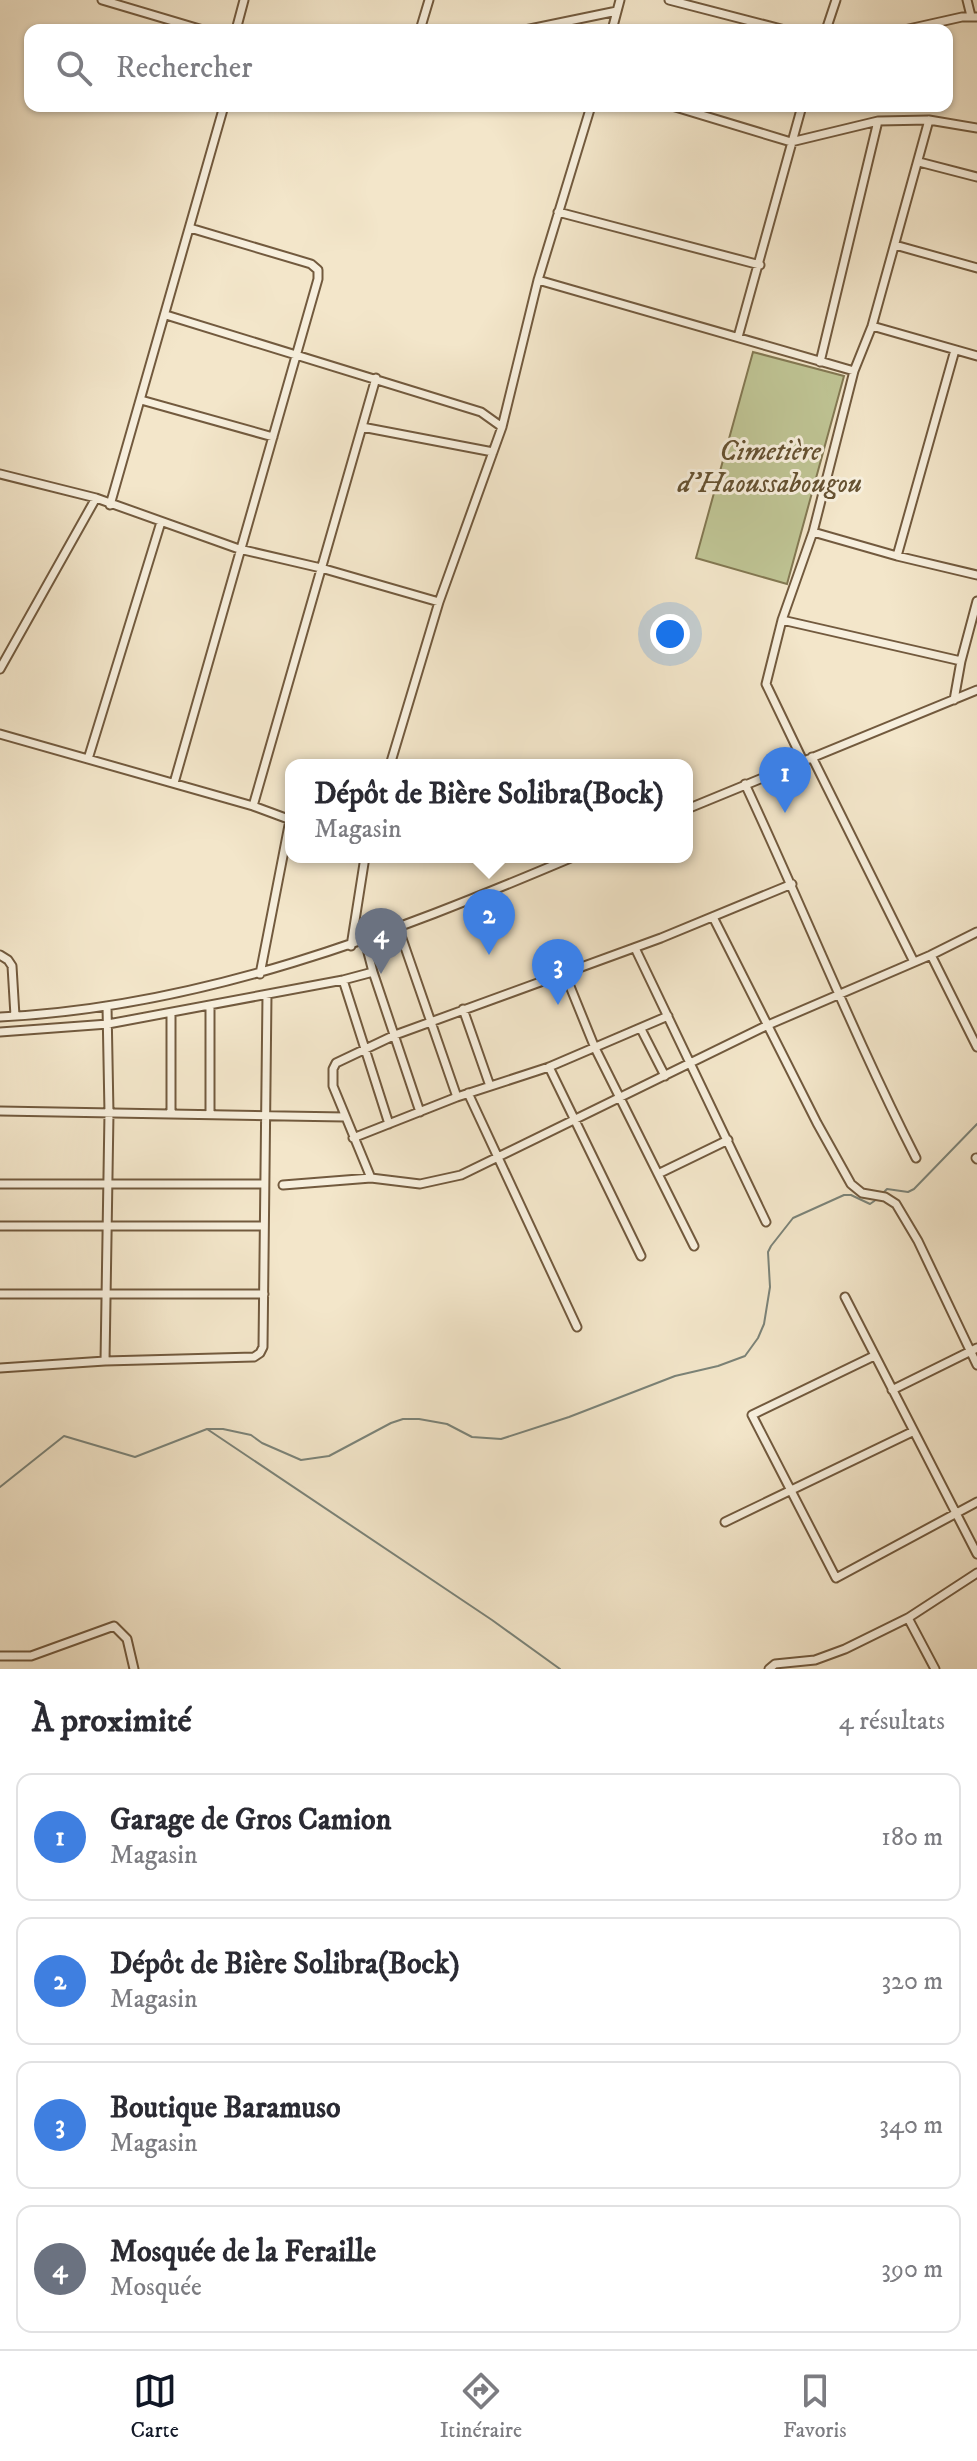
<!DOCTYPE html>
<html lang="fr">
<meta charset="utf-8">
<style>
body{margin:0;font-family:"IM FELL DW Pica",serif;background:#f7f7f7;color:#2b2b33}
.you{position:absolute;left:670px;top:634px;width:28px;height:28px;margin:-20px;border:6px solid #fff;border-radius:50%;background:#1a73e8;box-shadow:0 0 0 12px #1a73e833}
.badge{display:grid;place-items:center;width:52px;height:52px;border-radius:50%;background:#111827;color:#fff;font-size:26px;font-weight:700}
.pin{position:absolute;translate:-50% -66px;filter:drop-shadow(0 2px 4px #0008)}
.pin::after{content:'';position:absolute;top:42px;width:28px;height:24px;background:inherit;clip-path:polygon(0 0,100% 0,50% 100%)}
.popup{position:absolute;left:285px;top:759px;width:408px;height:104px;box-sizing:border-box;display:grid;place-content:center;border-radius:16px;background:#fff;filter:drop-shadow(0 2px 6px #0005);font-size:26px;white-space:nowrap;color:#7c7c81}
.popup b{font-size:30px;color:#2b2b33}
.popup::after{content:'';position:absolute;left:50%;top:100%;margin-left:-16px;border:16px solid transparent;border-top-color:#fff}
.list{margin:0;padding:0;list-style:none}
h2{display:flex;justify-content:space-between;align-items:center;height:104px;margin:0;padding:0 32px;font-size:34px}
h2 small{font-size:26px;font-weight:400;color:#7c7c81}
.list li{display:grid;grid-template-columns:52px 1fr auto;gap:24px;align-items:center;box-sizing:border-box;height:128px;margin:0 16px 16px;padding:0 16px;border:2px solid #e1e1e2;border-radius:16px}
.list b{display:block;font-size:30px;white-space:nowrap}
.list p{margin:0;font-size:26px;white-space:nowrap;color:#7c7c81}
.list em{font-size:26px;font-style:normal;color:#7c7c81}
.icon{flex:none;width:44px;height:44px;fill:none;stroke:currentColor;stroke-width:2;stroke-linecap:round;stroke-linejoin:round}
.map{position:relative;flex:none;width:977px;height:1669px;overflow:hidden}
.search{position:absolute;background:#fff;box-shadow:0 2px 6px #0004;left:24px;right:24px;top:24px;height:88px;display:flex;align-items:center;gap:20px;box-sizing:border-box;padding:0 28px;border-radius:16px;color:#7c7c81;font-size:30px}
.sheet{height:680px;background:#fff}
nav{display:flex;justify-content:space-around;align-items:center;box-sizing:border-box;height:112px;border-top:2px solid #e1e1e2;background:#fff;font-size:22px;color:#7c7c81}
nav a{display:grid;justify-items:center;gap:4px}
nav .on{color:#111827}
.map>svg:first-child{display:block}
</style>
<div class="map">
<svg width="977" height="1669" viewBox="0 0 977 1669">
<rect width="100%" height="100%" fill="#f3e6ca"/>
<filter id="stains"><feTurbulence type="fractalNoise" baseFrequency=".0025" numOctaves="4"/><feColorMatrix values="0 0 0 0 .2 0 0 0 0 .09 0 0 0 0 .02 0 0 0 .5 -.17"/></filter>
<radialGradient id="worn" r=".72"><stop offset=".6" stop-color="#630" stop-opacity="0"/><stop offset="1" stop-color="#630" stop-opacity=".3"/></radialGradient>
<path fill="#bfc494" stroke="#837852" stroke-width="2" d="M753 352 844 376 787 584 696 558Z"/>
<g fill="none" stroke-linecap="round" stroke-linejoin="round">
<path stroke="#7b8378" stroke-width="2" d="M884 1192 887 1189 908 1192 914 1189 977 1124
M207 1429H223L251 1435 262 1443 301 1460 329 1456 391 1423 403 1419H419L447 1424 472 1437 501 1439 569 1417 675 1376 718 1366 745 1356 758 1338 764 1324 770 1287 768 1252 771 1246 793 1218 844 1195H851L870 1204 880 1197
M0 1487 64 1436 135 1457 207 1429 492 1620 560 1669"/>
<g stroke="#725a3e" stroke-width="11">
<path id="minor" d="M102 0 203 30
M669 0 785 30
M967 0 971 16
M236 30 244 0
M420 30 429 0
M525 30 617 11
M612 30 620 0
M826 30 836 0
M904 30 962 17H977
M672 106 791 142 878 121 929 120 977 128
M919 162 977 177
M558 212 760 265
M895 245 977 268
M538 280 854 371
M166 315 481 412 502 427
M872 326 977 356
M738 337 802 106
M820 362 878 121
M141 400 273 437
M362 427 493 452
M0 474 96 498 239 549 321 568 439 602
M110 505 224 106
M813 532 897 556 977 575
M897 556 955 350
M782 620 961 661
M0 669 96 498
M954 700 961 661 977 601
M0 734 253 806 291 820
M812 757 914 962
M88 759 161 522
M803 761 766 684 782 620 813 532 854 371 872 326 929 120
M390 765 439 602 502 427 538 280 591 106
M174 783 318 279V270L311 264 190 228
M745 784C803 908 854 1036 916 1158
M253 806 376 378
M687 809 977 690
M713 917 817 1123 851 1184 862 1193 885 1197 896 1204 918 1241 977 1365
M398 927 457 1097
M365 941 373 972 420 1112
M351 946 365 857
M635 948 766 1222
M0 955 8 960 12 966 15 1016
M931 955 977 1047
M260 974 290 820
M565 974 595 1048 694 1246
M343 980 389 1124
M463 1009 490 1086
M171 1013V1114
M0 1017C202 1007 389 935 573 857
M641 1029 665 1076
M0 1032 108 1024 343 980 373 972
M549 1067 641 1256
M468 1093 577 1327
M0 1111 345 1117
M210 1114V1006
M353 1138 457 1097 549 1067 668 1016
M976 1158 977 1159
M660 1173 728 1140
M371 1178 333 1086V1069L336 1063 395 1035 661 938 792 884
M0 1184H264
M283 1185 371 1178 420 1184 461 1175 768 1025 931 955 977 932
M0 1226H264
M0 1294H264
M845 1297 977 1554
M874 1356 752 1415 836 1578 977 1502
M105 1361 109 1113 107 1006
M0 1368 105 1361 254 1357 260 1353 263 1347 267 995
M892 1390 977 1348
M725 1522 912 1432
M908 1618 935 1669
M0 1656H31L114 1626 127 1639 134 1669
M769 1669 775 1664 815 1660 845 1649 908 1618 977 1573"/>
</g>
<use href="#minor" stroke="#f7efdd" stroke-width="7"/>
</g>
<g text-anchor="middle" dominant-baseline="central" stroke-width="6" stroke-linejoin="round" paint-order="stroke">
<g font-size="28" font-style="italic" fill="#655131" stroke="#f7efdd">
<text x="770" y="451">Cimetière<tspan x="770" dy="32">d'Haoussabougou</tspan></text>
</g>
</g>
<rect width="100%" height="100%" filter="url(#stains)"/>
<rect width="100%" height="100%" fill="url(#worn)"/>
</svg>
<div class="you"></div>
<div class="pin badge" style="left:785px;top:813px;background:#3f7fe0">1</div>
<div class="pin badge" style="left:489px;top:955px;background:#3f7fe0">2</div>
<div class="popup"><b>Dépôt de Bière Solibra(Bock)</b>Magasin</div>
<div class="pin badge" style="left:558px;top:1005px;background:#3f7fe0">3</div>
<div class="pin badge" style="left:381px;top:974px;background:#6b7280">4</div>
<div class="search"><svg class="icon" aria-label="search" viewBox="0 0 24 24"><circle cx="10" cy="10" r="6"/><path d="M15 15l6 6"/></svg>Rechercher</div>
</div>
<section class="sheet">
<h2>À proximité<small>4 résultats</small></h2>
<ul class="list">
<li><span class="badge" style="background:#3f7fe0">1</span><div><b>Garage de Gros Camion</b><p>Magasin</p></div><em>180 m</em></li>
<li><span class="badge" style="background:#3f7fe0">2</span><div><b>Dépôt de Bière Solibra(Bock)</b><p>Magasin</p></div><em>320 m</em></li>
<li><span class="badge" style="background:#3f7fe0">3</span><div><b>Boutique Baramuso</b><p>Magasin</p></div><em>340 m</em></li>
<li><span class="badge" style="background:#6b7280">4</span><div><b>Mosquée de la Feraille</b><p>Mosquée</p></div><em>390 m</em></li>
</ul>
</section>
<nav>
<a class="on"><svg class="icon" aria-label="map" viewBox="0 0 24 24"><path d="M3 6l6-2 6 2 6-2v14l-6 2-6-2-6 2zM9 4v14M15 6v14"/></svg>Carte</a>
<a><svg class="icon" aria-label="directions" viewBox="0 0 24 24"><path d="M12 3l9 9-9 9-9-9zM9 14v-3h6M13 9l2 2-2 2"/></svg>Itinéraire</a>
<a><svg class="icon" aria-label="saved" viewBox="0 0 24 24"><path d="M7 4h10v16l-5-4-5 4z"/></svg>Favoris</a>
</nav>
